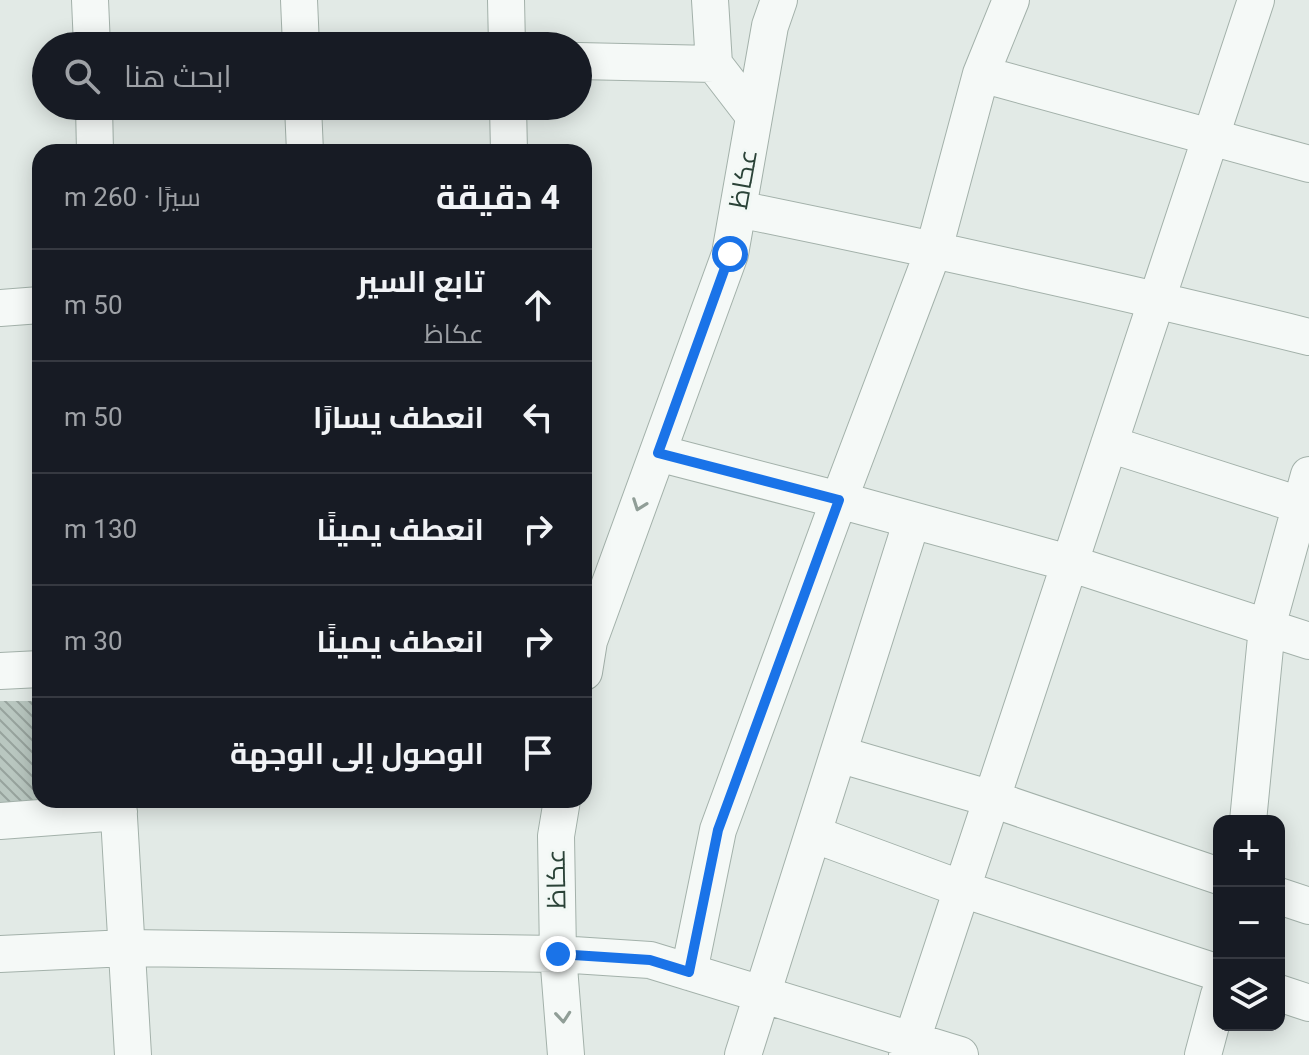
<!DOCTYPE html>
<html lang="ar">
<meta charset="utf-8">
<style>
body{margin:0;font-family:Roboto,Cairo,sans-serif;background:#242831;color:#f1f3f6;direction:rtl}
.controls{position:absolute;right:24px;bottom:24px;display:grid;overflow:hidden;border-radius:16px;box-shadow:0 4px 20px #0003}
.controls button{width:72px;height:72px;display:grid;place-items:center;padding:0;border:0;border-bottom:2px solid #363941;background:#171b24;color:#f1f3f6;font:40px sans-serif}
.stop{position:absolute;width:24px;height:24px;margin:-18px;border:6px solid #1a73e8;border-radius:50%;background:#fff}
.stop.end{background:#1a73e8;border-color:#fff;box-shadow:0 2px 8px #0008}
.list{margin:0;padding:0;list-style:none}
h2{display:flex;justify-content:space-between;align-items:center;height:104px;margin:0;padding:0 32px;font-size:34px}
h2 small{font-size:26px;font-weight:400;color:#9ea1a6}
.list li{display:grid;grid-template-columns:52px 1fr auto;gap:24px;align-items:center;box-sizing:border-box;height:112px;padding:0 32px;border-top:2px solid #363941}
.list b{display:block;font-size:30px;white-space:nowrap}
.list p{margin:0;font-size:26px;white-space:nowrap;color:#9ea1a6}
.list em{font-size:26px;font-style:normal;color:#9ea1a6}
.icon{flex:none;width:44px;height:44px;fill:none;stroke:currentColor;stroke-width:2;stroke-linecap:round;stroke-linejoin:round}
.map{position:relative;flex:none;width:1309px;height:1055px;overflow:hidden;direction:ltr}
.search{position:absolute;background:#171b24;box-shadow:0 4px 20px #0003;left:32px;top:32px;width:560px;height:88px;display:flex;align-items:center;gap:20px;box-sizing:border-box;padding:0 28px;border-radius:44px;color:#9ea1a6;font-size:30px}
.panel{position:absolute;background:#171b24;box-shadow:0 4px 20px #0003;left:32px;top:144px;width:560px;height:664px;border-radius:24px;direction:rtl}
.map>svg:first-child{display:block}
</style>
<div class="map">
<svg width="1309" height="1055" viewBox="0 0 1309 1055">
<defs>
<pattern id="building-back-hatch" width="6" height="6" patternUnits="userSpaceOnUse" patternTransform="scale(2)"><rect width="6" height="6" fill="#b9c7c0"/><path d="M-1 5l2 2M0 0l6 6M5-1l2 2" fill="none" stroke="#97a39d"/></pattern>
</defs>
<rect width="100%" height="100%" fill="#e2eae6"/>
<path fill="url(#building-back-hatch)" d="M0 701H40V800L0 811Z"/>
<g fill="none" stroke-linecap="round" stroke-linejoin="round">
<g stroke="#a3b1aa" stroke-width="38">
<path id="minor" d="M90 0 92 46
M299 0 301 46
M506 0 507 46
M710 0 714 64 754 116
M578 61 714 64
M981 74 1309 164
M94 106 95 152
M303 106 305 152
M508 106 509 152
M738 209C929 248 1120 290 1309 337
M0 308 40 305
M1109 444 1309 508
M658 453 839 500 1069 563 1309 641
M0 671 40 669
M584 672 589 641 730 254 770 26 779 0
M838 754 992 799 1219 876
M118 800 133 1055
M562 800 556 836 558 954 566 1055
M0 821 119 812
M1248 821 1267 627 1309 475
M813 834 962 889 1219 973
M1279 896 1309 906
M0 954 127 948 558 954 650 960 960 1055
M689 972 718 830 839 500 934 249 981 74 1011 0
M1279 993 1309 1003
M743 1055 912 520
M907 1055 1256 0
M1203 1055 1219 995"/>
</g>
<use href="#minor" stroke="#f5f9f7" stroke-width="36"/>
</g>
<defs><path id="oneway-chevron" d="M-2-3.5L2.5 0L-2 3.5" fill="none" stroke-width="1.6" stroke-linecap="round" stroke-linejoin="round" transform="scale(2)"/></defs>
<g stroke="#909e97">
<use href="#oneway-chevron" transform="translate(639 505) rotate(110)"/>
<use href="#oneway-chevron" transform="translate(563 1017) rotate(85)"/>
</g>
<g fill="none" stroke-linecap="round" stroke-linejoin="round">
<path stroke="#1a73e8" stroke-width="10" d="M558 954 650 960 689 972 718 830 839 500 658 453 730 254"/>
</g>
<g text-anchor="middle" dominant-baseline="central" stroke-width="6" stroke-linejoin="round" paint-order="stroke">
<g font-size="26" fill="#2a4237" stroke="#f2f8f5">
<text transform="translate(743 179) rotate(-80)">عكاظ</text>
<text transform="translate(556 879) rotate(-91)">عكاظ</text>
</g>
</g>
</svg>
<div class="controls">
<button>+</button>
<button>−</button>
<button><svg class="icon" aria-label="layers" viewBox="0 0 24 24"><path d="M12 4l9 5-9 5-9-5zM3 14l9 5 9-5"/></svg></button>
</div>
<div class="stop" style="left:730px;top:254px"></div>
<div class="stop end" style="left:558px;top:954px"></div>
<div class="search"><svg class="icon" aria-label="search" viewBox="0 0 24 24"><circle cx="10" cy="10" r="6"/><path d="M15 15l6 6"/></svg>ابحث هنا</div>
<section class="panel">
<h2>4 دقيقة<small>سيرًا · 260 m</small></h2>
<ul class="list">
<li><svg class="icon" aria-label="ahead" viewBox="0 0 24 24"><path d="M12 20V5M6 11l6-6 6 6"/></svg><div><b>تابع السير</b><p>عكاظ</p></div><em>50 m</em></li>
<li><svg class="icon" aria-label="left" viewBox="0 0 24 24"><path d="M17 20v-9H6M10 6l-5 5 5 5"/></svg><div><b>انعطف يسارًا</b></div><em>50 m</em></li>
<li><svg class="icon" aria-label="right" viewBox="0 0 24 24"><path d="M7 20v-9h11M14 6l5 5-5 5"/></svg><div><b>انعطف يمينًا</b></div><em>130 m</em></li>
<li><svg class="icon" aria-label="right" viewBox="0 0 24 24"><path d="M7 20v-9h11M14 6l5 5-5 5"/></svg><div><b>انعطف يمينًا</b></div><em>30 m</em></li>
<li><svg class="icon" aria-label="arrive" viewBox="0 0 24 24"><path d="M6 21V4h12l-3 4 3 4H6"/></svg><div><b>الوصول إلى الوجهة</b></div></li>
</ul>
</section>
</div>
